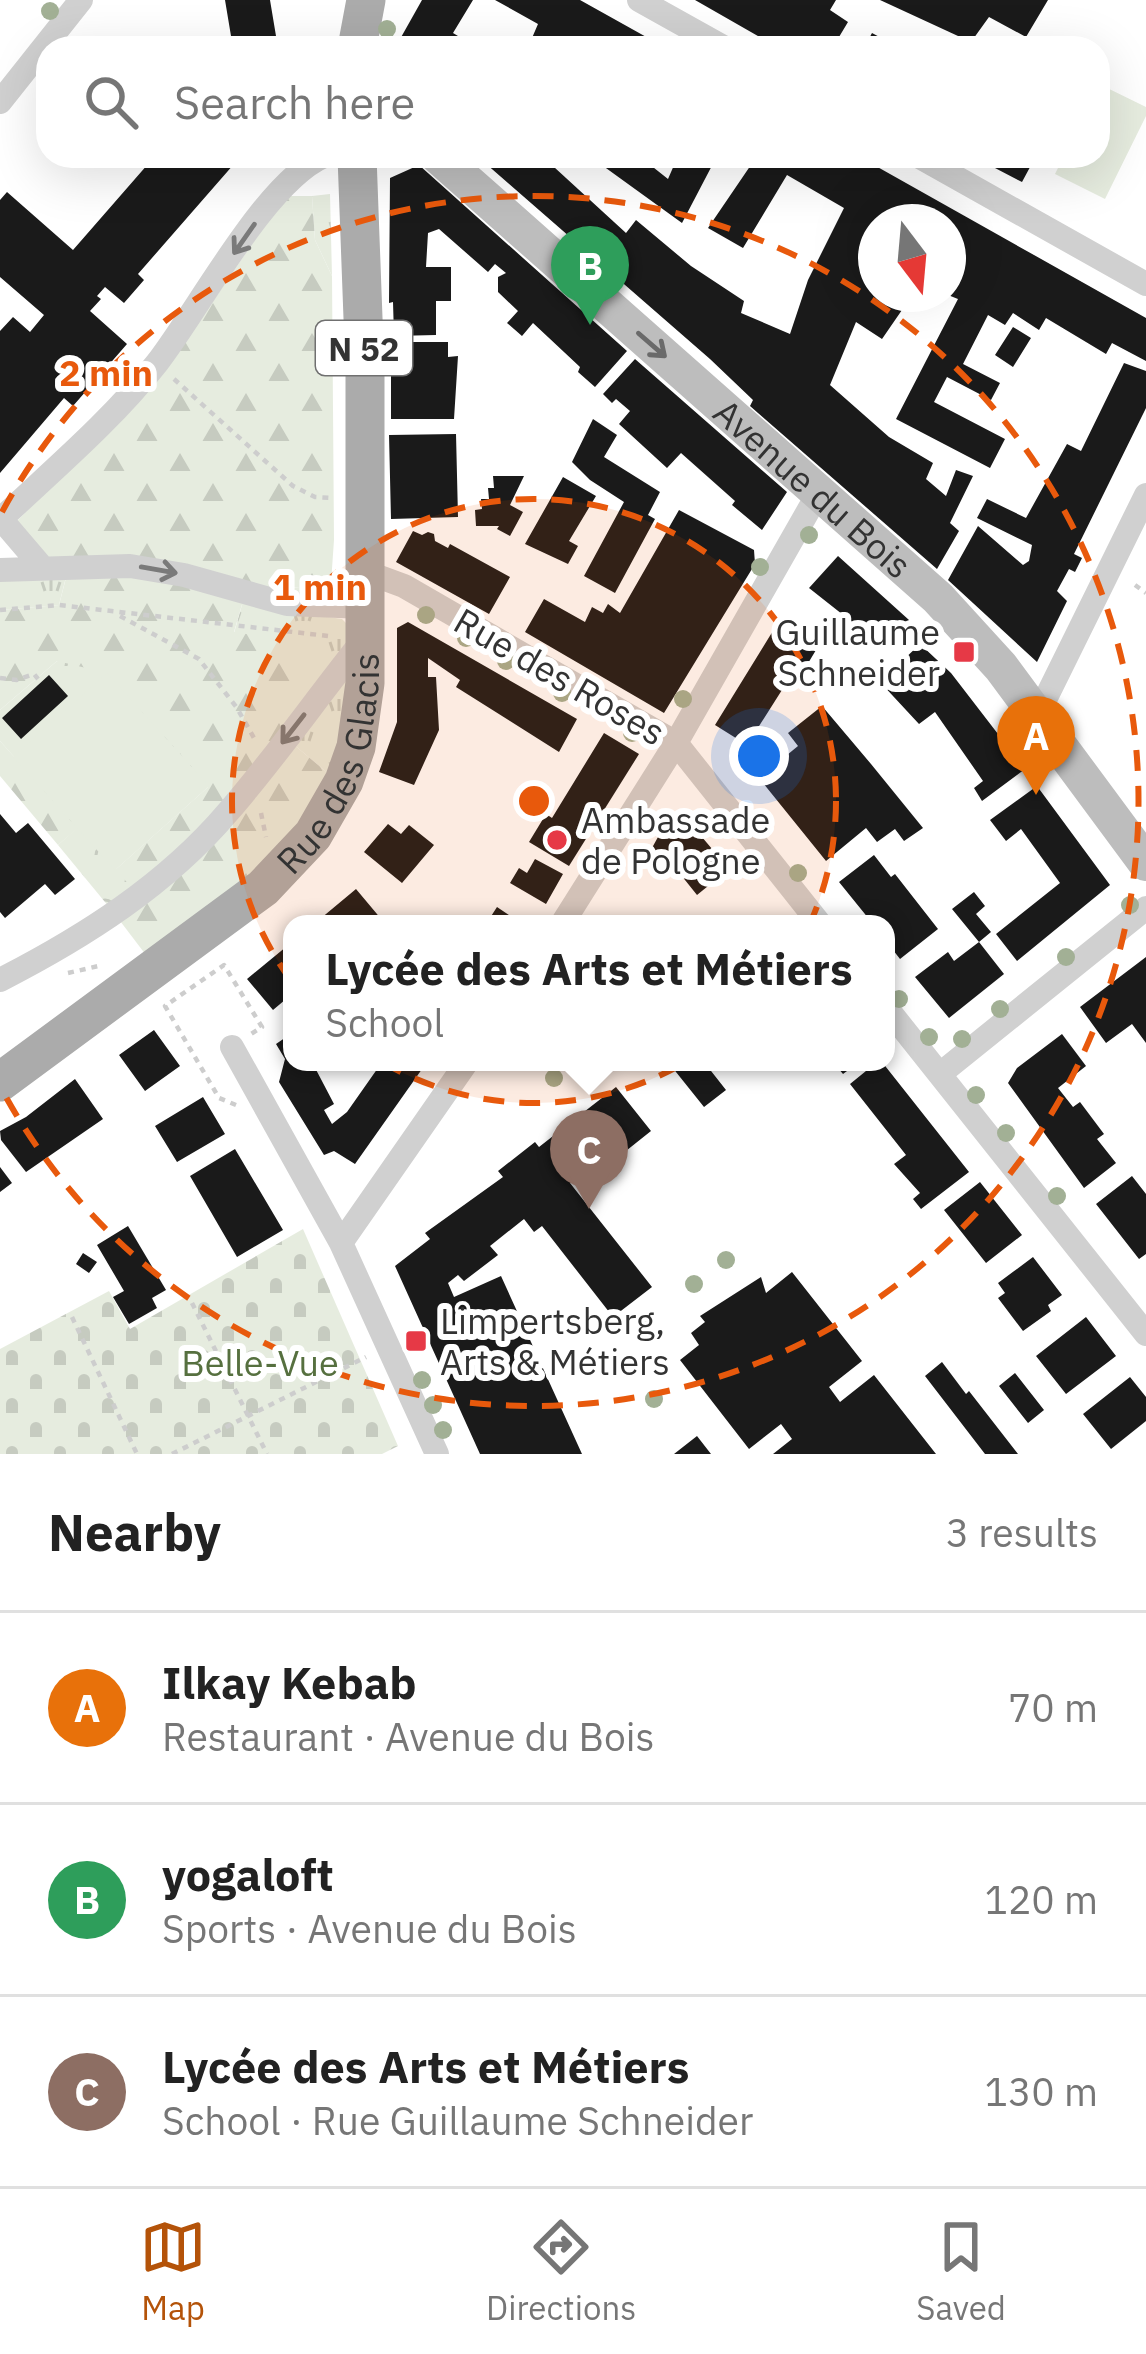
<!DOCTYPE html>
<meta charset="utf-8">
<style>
body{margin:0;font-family:"IBM Plex Sans",sans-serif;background:#f2f2f2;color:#222}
.compass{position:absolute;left:858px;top:204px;width:108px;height:108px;border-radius:50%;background:#fff;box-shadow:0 12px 48px #0002;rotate:164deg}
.you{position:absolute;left:759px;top:756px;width:42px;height:42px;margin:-30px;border:9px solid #fff;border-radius:50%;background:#1a73e8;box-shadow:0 0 0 18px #1a73e833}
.badge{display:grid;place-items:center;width:78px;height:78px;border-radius:50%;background:#b45309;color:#fff;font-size:39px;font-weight:700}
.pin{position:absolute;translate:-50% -99px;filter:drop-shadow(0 3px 6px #0008)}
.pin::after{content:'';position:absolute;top:63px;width:42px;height:36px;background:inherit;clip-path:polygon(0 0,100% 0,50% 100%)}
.popup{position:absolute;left:283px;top:915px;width:612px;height:156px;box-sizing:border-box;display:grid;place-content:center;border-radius:24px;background:#fff;filter:drop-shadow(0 3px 9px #0005);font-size:39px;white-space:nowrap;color:#767676}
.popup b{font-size:45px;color:#222}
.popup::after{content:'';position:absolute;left:50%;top:100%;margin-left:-24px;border:24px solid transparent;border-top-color:#fff}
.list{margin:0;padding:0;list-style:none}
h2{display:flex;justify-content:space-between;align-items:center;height:156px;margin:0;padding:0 48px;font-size:51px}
h2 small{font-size:39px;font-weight:400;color:#767676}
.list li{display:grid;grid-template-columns:78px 1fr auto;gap:36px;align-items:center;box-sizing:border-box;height:192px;padding:0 48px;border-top:3px solid #e0e0e0}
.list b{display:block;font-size:45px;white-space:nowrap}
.list p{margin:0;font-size:39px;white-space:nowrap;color:#767676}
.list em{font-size:39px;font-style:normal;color:#767676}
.icon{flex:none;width:66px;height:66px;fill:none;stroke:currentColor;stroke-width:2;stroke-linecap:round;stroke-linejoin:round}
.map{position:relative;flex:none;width:1146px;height:1454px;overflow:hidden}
.search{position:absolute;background:#fff;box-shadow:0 12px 48px #0002;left:36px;right:36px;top:36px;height:132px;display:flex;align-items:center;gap:30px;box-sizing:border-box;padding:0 42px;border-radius:36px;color:#767676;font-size:45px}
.sheet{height:732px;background:#fff}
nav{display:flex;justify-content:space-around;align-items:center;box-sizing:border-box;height:168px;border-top:3px solid #e0e0e0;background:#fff;font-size:33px;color:#767676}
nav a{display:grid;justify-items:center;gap:6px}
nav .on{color:#b45309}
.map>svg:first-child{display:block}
</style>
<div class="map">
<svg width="1146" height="1454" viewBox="0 0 1146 1454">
<defs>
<pattern id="grass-tufts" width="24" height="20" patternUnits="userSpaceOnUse" patternTransform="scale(3)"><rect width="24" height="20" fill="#e6ecdf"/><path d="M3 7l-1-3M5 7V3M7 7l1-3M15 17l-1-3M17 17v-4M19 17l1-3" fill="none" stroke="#c6cbc0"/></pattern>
<pattern id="forest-firs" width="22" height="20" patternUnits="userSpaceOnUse" patternTransform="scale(3)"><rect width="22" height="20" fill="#e6ecdf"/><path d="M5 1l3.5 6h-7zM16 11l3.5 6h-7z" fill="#c6cbc0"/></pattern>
<pattern id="cemetery-stones" width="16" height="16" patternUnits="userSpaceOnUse" patternTransform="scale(3)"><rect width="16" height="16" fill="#e6ecdf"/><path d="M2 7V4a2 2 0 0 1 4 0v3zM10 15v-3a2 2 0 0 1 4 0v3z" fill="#c6cbc0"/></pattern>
<pattern id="park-crowns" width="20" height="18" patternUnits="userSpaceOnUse" patternTransform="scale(3)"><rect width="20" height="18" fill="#e6ecdf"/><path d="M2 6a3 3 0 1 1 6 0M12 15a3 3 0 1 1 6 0" fill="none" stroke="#c6cbc0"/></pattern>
</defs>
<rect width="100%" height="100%" fill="#fff"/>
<path fill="url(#grass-tufts)" d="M330 194 332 276 315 240 312 196Z
M69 565 59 605 0 610V570Z
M331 583 328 617 342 619 349 626 346 716 330 775 286 738 234 633 245 594Z"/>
<path fill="url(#forest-firs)" d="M285 196H312L315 240 332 276 334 540 331 583 245 594 234 632 291 641 327 685 286 738 330 775 278 853 149 959 114 913 115 870 208 787 57 661 0 710V610L59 605 69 566 42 567 9 529 165 371Z
M0 741 78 828 58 845 0 776Z"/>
<path fill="url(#cemetery-stones)" d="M303 1229 398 1446 382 1454H0V1349L109 1291 130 1329Z"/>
<path fill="url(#park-crowns)" d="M57 661 107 673 209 786 116 869 138 896 114 913 58 845 77 828 0 741V710Z"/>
<path fill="#e6ecdf" d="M1099 84 1146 107V116L1105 199 1055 174 1064 156H1098Z
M107 673 209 786 115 870 13 757Z"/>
<path fill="#1a1a1a" d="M225 0H270L278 48H233Z
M422 0H473L453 33 473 45 471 48H395Z
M495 0H580L666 48H551L532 38 538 24Z
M695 0H836L830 10 848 22 839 37 860 48H779Z
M880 0H1048L1026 37 989 17 971 42Z
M872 33 900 48H864Z
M155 156H241L138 274 144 280 124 303 105 287 97 296 101 299 90 311 127 344 73 406 64 398 0 473V331L13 317 30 332 44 315 0 277V200L7 192 73 250Z
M477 156H542L626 233 636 220 691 266 744 301 741 313 790 334 808 280 844 208 787 175 743 248 708 228 757 156H858L1146 318V361L1112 343 1106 354 1046 318 1039 330 1013 313 1005 325 988 315 963 364 1000 383 991 400 947 377 934 402 1005 439 990 468 896 419 958 299 948 295V222H876V294H913L882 339 856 322 830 385 889 437 933 463 926 479 946 496 956 470 973 476 950 523 959 531 937 569 750 406 753 400 710 359Z
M605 156H639L668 179 678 156H717L682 223 599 163Z
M972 156H1036L1022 182Z
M419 165 627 351 595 387 578 372 580 367 533 323 522 336 507 323 518 311 498 292V277L506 273 495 264 488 272 439 229 428 233 426 267H451V301H436V335L394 336 393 302 389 303 390 178Z
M1013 327 1031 338 1013 367 995 355Z
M395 342H448V357L458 356 454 419H391V357H395Z
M635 359 787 492 762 530 732 505 735 501 681 453 667 468 619 424 630 411 616 399 612 403 603 394Z
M1124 363 1146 371V408L1074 554 1082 558 1075 572 1069 569 1057 591 1067 601 1037 662 948 580 978 526 1023 565 1029 561 1032 545 977 518 987 499 1026 518 1067 444 1081 451Z
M593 419 617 435 604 457 660 492 648 515 655 519 615 593 584 576 624 502 590 480 572 462Z
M456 434 458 517 391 519 389 435Z
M493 476H524L510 505 523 512 510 536 497 529 499 526H476L475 510 482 509 481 499H489L488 488H494Z
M563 477 596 496 569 541 578 546 568 564 525 544Z
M679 510 754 550 755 564 664 713 525 632 544 599 585 622 592 607 603 613 608 604 620 613Z
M413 531 422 535 428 532 434 534 435 541 448 548 450 544 510 577 489 614 396 562Z
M838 556 909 620 885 648 809 588Z
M779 621 819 645 801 675 794 671 747 745 715 725Z
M408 622 577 719 559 752 456 687 460 680 428 658V677H436L439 730 414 785 379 772 397 722V628Z
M920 644 951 673 1025 769 982 801 974 788 983 781 935 712 919 724 880 682Z
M49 675 68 696 21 739 2 718Z
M822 706 871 764 923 828 904 841 895 829 877 842 866 828 826 861 759 778 798 746 788 733Z
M604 733 639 754 569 866 529 842 546 814 552 818Z
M1037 786 1110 885 1017 961 996 934 1060 883 1021 829 1006 841 990 820Z
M0 814 16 833 28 823 75 879 55 895 45 884 5 918 0 912Z
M669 817H685L729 869 697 895 677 870 672 874 647 857Z
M388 824 401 834 409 825 434 845 402 883 364 852Z
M874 855 891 877 895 874 938 929 900 959 886 941V924H873L839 882Z
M535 859 563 874 546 904 510 883 519 868 527 873Z
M356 889 382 920 377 924H314Z
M974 892 985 906 976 914 991 932 979 942 952 909Z
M497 907 522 924H486Z
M292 942V994L273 1010 247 979Z
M979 942 1004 974 949 1018 915 977 948 952 954 961Z
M1146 957V1043L1132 1024 1106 1043 1080 1007Z
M154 1030 180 1066 145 1091 119 1055Z
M292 1033V1062H312L334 1104 324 1110 332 1124 347 1112 380 1065 376 1062H427L355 1164 334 1151 324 1155 279 1082 285 1059 276 1044Z
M1062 1034 1086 1066 1058 1088 1073 1107 1080 1102 1104 1134 1097 1139 1116 1163 1084 1188 1008 1083 1017 1068Z
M668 1062H704L726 1090 704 1107Z
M833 1062H859L843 1074Z
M877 1062H882L969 1172 921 1209 913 1199 920 1193 894 1164 906 1155 850 1084Z
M75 1079 103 1119 26 1172 1 1140 0 1131 26 1117Z
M616 1087 651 1131 602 1170 596 1162 570 1183 652 1287 613 1317 542 1226 534 1232 524 1219 490 1246 498 1255 464 1281 458 1275 448 1283 454 1297 501 1276 582 1454H480L395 1266 430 1239 425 1233 503 1177 498 1171 535 1142 539 1147Z
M203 1097 225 1134 177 1162 155 1126Z
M235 1149 283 1230 237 1257 190 1176Z
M0 1167 12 1183 0 1192Z
M1132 1176 1146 1194V1254L1139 1259 1096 1204Z
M980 1182 1022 1235 986 1263 944 1210Z
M128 1226 166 1290 152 1298 157 1308 129 1324 113 1297 124 1291 97 1245Z
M83 1253 97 1262 89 1273 76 1264Z
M1033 1257 1062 1295 1048 1305 1051 1311 1023 1331 998 1298 1005 1293 998 1283Z
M792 1272 862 1361 829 1387 840 1402 874 1375 936 1454H773L792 1439 781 1424 749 1449 680 1360 699 1345 691 1333 705 1322 700 1316 761 1277 766 1293Z
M1086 1317 1116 1356 1066 1394 1036 1356Z
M942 1362 966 1394 969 1391 1018 1454H985L925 1376Z
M1015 1373 1044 1410 1028 1423 999 1386Z
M1130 1377 1146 1397V1421L1111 1449 1083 1414Z
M697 1436 711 1454H674Z"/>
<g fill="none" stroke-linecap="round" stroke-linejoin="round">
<path stroke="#cdcdcd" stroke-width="4.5" stroke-dasharray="6 6" stroke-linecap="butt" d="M174 379 293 486 315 497 334 498
M1135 585 1146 593
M0 610 59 605 328 636
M120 616 199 659 237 708 254 738
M0 678 17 680 34 674 38 679
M261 813 266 837
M68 973 103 965
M236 1105 219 1098 165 1006 224 965 262 1027 251 1034
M192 1303 267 1454
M72 1317 137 1454
M172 1454 366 1357"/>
<path stroke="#d0d0d0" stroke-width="24" d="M639 0 725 48
M0 102 81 0
M918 156 1146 284
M1 519 42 567
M0 520C54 469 111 421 157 363 199 309 265 182 324 156
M0 570 130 566 184 575 287 604 365 607
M366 572 404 586 676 743 820 924
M1037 716 1146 495
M562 924 676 743 819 492
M0 980C84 937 166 885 228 812 276 757 318 696 364 639
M886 1007 1146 1334
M232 1047 341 1243 437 1454
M940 1074 1146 908
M341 1243 467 1062"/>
<path stroke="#bdbdbd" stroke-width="36" id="s1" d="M438 156 938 598 1001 667 1146 863"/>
<g stroke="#ababab" stroke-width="39">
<path d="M357 48 366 0"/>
<path id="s2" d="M0 1082 263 888 313 835 344 781 356 747 365 683V372L357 156"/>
</g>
</g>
<g fill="#a2b095">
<circle cx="50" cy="11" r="9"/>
<circle cx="387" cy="29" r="9"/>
<circle cx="809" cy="535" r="9"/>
<circle cx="760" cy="567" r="9"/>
<circle cx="426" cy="615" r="9"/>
<circle cx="466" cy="638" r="9"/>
<circle cx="506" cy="661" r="9"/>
<circle cx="562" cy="693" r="9"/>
<circle cx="683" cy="699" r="9"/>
<circle cx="632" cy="733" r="9"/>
<circle cx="798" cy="873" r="9"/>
<circle cx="1130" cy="905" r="9"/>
<circle cx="1066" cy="957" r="9"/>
<circle cx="899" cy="999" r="9"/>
<circle cx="1000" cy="1009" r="9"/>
<circle cx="929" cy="1037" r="9"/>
<circle cx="962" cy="1039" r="9"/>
<circle cx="554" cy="1078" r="9"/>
<circle cx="976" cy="1095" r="9"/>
<circle cx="1006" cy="1133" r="9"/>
<circle cx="1057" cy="1196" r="9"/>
<circle cx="726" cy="1260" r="9"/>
<circle cx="694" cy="1284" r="9"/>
<circle cx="644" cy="1324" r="9"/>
<circle cx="422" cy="1380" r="9"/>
<circle cx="654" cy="1399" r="9"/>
<circle cx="433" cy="1405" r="9"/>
<circle cx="443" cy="1430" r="9"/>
</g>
<defs><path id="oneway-shaft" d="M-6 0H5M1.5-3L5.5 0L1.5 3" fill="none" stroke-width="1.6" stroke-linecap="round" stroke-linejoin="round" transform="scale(3)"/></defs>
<g stroke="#7a7a7a">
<use href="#oneway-shaft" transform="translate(244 239) rotate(125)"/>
<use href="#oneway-shaft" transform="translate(159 570) rotate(10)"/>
<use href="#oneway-shaft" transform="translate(293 729) rotate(128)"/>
</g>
<use stroke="#6a6a6a" href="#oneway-shaft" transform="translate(652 345) rotate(41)"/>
<circle cx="534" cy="801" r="302" fill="#e8590c" fill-opacity=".12"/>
<g fill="none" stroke="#e8590c" stroke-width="6" stroke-dasharray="21 15">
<circle cx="534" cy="801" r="302"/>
<path d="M2 512A605 605 0 1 1 2 1090"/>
</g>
<g fill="#e63946" stroke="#fff" stroke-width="4.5">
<rect x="952" y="640" width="24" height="24" rx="6"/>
<circle cx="557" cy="840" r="12"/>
<rect x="404" y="1329" width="24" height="24" rx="6"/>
</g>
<g text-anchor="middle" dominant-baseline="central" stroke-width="12" stroke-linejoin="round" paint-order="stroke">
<rect fill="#fff" stroke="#707070" stroke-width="3" x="316" y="321" width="96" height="54" rx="9"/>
<g font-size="33" font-weight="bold" fill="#333">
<text x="364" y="348">N 52</text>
</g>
<g font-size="36" fill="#333" stroke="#fff">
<text stroke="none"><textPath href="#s1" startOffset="501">Avenue du Bois</textPath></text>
<text transform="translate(560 676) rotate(30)">Rue des Roses</text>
<text stroke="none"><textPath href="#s2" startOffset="474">Rue des Glacis</textPath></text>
</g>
<g font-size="36" fill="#333" stroke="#fff" text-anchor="start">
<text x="940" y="631" text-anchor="end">Guillaume<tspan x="940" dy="41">Schneider</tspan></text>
<text x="581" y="819">Ambassade<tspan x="581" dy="41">de Pologne</tspan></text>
<text x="440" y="1320">Limpertsberg,<tspan x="440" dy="41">Arts &amp; Métiers</tspan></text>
</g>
<g font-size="36" fill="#56703f" stroke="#fff">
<text x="260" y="1362">Belle-Vue</text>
</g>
</g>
<circle cx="534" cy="801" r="18" fill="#e8590c" stroke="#fff" stroke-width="6"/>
<g font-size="36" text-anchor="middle" font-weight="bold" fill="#e8590c" stroke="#fff" stroke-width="12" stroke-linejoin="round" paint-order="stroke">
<text x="106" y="386">2 min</text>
<text x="320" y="600">1 min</text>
</g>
</svg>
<svg class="compass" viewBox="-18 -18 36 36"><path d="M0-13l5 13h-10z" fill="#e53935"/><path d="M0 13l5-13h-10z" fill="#767676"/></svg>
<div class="you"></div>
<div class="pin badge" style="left:1036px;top:795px;background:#e8710a">A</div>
<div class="pin badge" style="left:590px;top:325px;background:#2e9e5b">B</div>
<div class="pin badge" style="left:589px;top:1209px;background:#8d6e63">C</div>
<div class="popup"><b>Lycée des Arts et Métiers</b>School</div>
<div class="search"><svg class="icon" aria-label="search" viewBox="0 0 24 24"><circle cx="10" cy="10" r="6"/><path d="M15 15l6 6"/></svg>Search here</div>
</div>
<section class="sheet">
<h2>Nearby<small>3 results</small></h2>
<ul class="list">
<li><span class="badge" style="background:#e8710a">A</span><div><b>Ilkay Kebab</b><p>Restaurant · Avenue du Bois</p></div><em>70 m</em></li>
<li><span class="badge" style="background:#2e9e5b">B</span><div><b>yogaloft</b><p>Sports · Avenue du Bois</p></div><em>120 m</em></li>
<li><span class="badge" style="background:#8d6e63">C</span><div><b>Lycée des Arts et Métiers</b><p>School · Rue Guillaume Schneider</p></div><em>130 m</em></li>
</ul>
</section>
<nav>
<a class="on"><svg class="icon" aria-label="map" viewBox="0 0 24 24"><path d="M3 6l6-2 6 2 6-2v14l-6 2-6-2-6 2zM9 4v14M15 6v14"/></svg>Map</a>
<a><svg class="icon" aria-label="directions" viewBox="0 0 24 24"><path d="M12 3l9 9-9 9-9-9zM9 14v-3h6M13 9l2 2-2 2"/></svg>Directions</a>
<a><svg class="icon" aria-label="saved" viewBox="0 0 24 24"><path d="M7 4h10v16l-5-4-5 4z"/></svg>Saved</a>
</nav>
